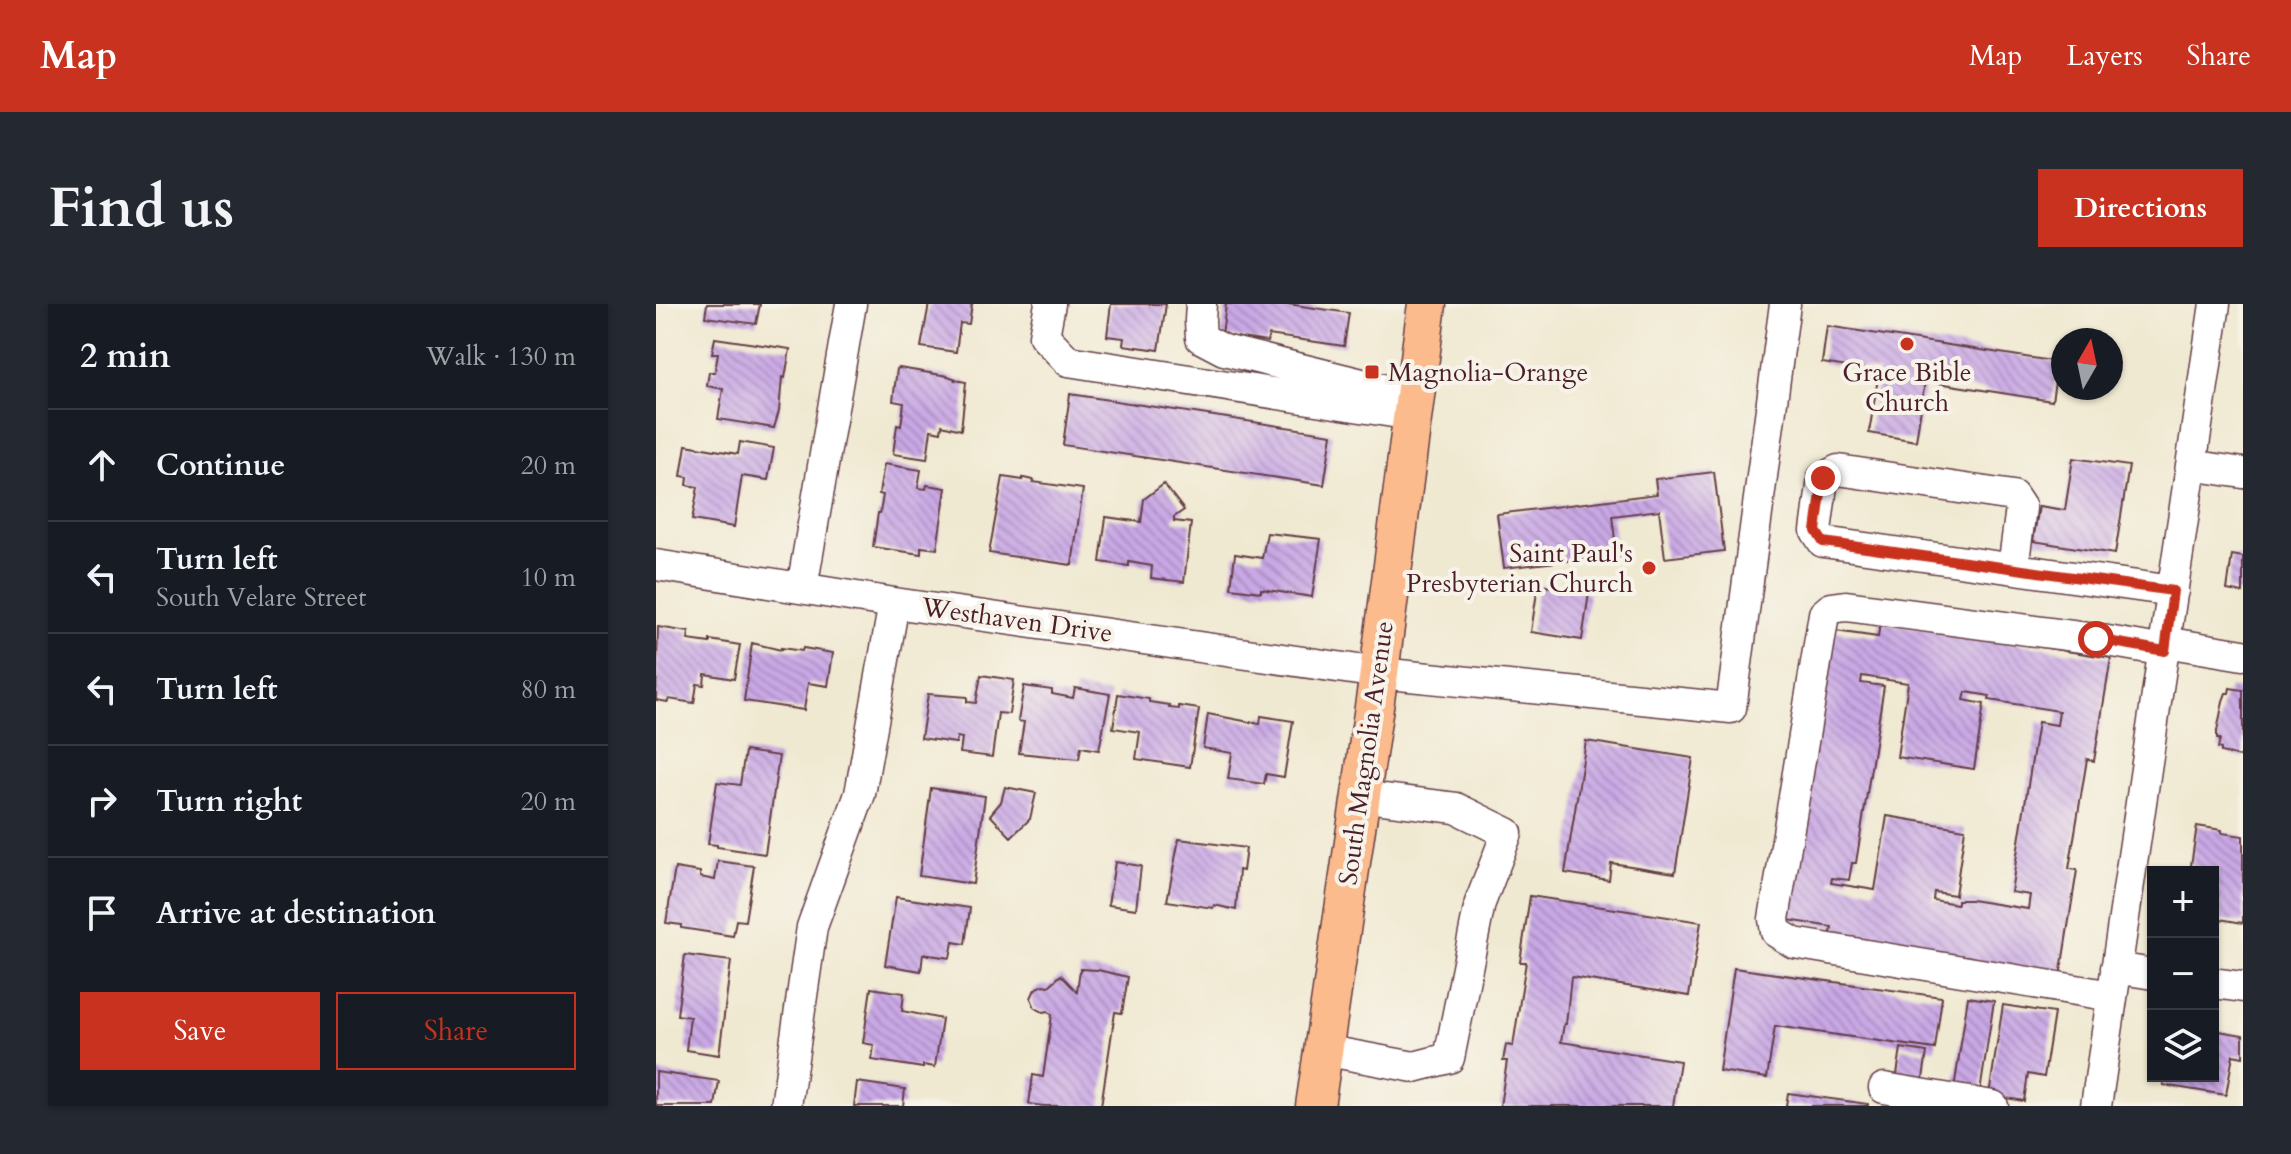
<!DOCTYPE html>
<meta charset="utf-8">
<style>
body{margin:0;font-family:Cardo,serif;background:#242831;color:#f1f3f6}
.controls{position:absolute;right:24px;bottom:24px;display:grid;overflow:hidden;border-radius:0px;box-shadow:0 2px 6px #0004}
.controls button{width:72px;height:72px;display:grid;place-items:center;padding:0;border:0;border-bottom:2px solid #363941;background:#171b24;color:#f1f3f6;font:40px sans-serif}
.compass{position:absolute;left:1395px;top:24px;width:72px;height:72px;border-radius:50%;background:#171b24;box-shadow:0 2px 6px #0004;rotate:9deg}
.stop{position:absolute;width:24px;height:24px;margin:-18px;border:6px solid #c8321e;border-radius:50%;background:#fff}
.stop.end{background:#c8321e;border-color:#fff;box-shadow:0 2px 8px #0008}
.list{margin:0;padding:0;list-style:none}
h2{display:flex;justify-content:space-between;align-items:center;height:104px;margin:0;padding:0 32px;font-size:34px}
h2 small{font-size:26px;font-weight:400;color:#9ea1a6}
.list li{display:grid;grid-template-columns:52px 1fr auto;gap:24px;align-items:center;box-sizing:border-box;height:112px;padding:0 32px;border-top:2px solid #363941}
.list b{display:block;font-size:30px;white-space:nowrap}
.list p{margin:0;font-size:26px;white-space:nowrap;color:#9ea1a6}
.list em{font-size:26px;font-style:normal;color:#9ea1a6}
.actions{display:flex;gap:16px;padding:24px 32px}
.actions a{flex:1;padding:18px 0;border:2px solid #c8321e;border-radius:0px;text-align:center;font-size:28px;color:#c8321e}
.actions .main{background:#c8321e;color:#fff}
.icon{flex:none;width:44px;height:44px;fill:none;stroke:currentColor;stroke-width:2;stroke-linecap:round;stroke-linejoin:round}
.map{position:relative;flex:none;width:1587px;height:802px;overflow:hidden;border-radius:0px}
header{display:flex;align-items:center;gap:48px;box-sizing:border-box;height:112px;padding:0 40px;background:#c8321e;color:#fff}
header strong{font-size:38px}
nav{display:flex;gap:44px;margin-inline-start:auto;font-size:28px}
.intro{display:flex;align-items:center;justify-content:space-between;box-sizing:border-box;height:192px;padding:0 48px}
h1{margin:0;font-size:56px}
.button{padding:20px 36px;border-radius:0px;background:#c8321e;color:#fff;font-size:28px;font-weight:700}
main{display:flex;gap:48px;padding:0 48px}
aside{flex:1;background:#171b24;border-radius:0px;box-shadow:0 2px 6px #0004}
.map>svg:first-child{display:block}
</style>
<header>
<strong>Map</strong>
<nav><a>Map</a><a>Layers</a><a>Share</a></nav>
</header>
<div class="intro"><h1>Find us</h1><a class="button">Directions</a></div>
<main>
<aside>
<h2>2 min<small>Walk · 130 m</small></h2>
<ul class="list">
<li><svg class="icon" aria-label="ahead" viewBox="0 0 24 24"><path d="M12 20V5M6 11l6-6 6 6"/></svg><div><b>Continue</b></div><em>20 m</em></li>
<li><svg class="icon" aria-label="left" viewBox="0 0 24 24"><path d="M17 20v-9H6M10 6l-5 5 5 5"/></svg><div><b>Turn left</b><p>South Velare Street</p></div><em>10 m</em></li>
<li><svg class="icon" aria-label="left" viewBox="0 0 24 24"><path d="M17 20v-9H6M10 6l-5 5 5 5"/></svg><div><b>Turn left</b></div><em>80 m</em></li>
<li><svg class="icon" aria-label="right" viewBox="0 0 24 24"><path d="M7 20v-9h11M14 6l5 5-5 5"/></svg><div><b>Turn right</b></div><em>20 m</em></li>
<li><svg class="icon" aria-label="arrive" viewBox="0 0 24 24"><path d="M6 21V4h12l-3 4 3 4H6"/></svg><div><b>Arrive at destination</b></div></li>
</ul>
<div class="actions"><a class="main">Save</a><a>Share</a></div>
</aside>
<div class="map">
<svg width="1587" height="802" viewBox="0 0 1587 802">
<defs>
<pattern id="building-back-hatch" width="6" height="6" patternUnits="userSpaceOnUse" patternTransform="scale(2)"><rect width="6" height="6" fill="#c9a8e5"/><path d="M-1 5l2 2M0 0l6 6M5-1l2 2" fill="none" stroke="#a588ba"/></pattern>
</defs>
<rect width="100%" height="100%" fill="#f7f3e8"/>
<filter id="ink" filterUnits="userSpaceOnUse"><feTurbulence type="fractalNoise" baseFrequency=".0125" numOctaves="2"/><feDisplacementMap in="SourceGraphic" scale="16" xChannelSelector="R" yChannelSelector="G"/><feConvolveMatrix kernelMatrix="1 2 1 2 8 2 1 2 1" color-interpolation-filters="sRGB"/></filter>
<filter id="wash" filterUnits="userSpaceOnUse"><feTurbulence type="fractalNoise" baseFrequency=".006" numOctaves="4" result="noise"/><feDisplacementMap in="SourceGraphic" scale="32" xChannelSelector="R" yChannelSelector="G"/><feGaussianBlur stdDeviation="1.8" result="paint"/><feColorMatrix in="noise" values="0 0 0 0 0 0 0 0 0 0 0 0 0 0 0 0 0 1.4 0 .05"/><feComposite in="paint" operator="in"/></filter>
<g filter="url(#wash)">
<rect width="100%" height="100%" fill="#f0e9d2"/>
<g id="blocks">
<path fill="url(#building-back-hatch)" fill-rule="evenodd" d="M51 0H104L100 20 49 13Z
M273 0H316L313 20 304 19 300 48 265 43Z
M455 0H510L503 46 467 41 468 34 451 32Z
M570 0H632L693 9 688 42 613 31 611 38 566 31Z
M1171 22 1402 58 1396 97 1269 77 1260 137 1213 129 1223 68 1166 59Z
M59 34 134 45 129 74 126 73 123 107 118 124 62 115 67 85 51 82 53 68H59L62 49H56Z
M243 64 292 72 300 75 299 76 310 78 305 126 286 121 285 128 275 126 271 155 237 150 241 121 245 122 248 99 237 97 241 65Z
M414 90 676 130 668 181 407 141Z
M84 138 118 144 112 176 86 172 78 223 36 216 42 183 31 181 32 173 25 172 30 141 82 150Z
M1417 154 1473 162 1459 250 1377 237 1383 202 1409 206Z
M228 160 265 166 262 184 270 185 271 181 290 184 281 245 265 243V250L217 243 222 209H224L227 191 223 190Z
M1058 168 1068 247 1009 254 1003 206 956 212 961 251 848 264 841 210 1001 190 999 175Z
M347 173 367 176V174L378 176 377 178 427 185 416 261 333 249Z
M508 180 528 206 518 213V217L535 219 528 278 495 274 496 262 473 258V262L444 258 450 213 485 218 488 195Z
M611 229 665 235 656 293 605 285V288L575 284 579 250 606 254Z
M1576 251 1587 253V289L1571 286Z
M882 281 933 289 926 336 875 328Z
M1224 318 1455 354 1438 457 1431 455 1413 565 1421 566 1404 673 1173 638 1176 623 1126 615 1172 326 1222 333ZM1206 372 1252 379 1241 453 1318 465 1328 400 1308 396 1310 388 1334 392 1333 396 1403 407 1401 421 1382 418 1355 588 1374 591 1372 605 1315 596H1301V600L1277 596 1278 588 1299 591 1309 525 1231 512 1219 586 1175 579 1176 574 1193 576 1196 559H1200L1228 382 1205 379Z
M2 323 33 328 32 336 54 339V336L84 341 78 375 49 370 48 381 41 380 38 399 13 395 12 398 0 396Z
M96 339 125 346V344L146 347 147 344 177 349 172 382 152 379 148 406 88 397Z
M325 371 358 376 353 410 342 409 336 453 304 449 306 434 301 433 300 439 265 434 272 390 311 393V398L320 399Z
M368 382 396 386V390L417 394 419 384 454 390 443 446 425 443 423 455 363 449 368 418 362 417Z
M1574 384 1587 386V454L1565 448V445L1562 444 1564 435H1561V427L1567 397 1570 389H1573Z
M462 390 493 395V398L514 401 513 404 523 405V402L543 405 534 463 480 455 484 428 457 424Z
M552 410 604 420 605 412 637 417 628 473 610 470 608 480 572 475 576 449 547 444Z
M930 437 1037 454 1019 569 955 559 953 576 909 569Z
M89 447 123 452 109 550 61 543V541L52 540 61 478 84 481Z
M349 483 380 489 374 515 355 533 334 511 345 498Z
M275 484 329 492 317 580 263 572Z
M1541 522 1566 526V529L1587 532V619L1558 614 1562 591 1557 590V568H1534Z
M523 535 590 544 587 567 583 566 580 606 558 601 557 604 511 597Z
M62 557 98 562 89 617 80 616 77 632 25 624V621L10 619 19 564 44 568V573L59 576Z
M459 558 485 562 480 605 452 601Z
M874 592 1045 618 1033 692 915 673 910 720H908L905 738 1024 757 1017 802H844L851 757H847L850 741 857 742 870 658H864Z
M240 593 314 604 309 640 297 638 294 654 267 650 265 667 229 661Z
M29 651 75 657 63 751 30 746 34 713 21 711Z
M1078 664 1286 693 1279 745 1119 722 1111 774 1063 767Z
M424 665 442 666 472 673 466 709 459 708 445 802H387L373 800 377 771 387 773 396 711 392 707 387 708 379 704 375 694 379 685 388 681 393 682 405 671 421 688Z
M215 684 248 689 246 707 286 715 279 763 267 761V764L216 756 218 741 207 739Z
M1312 693 1338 697 1324 788 1298 785Z
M1347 701 1398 709 1388 773 1372 770 1368 797 1333 791Z
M1557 726 1587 731V753L1577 751 1570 791 1507 781 1509 772H1557Z
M1245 744 1271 748 1266 781 1240 777Z
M0 768 63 777 59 802H0Z
M201 778 249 785 247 802H198Z
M1132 789 1212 800V802H1130Z"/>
</g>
</g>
<g filter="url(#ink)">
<use href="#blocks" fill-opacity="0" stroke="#633d44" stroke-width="2"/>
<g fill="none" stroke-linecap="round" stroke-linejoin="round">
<g stroke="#633d44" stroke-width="33">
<path id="minor" d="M394 0 388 32 412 57 756 111
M545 0 544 17 545 34 568 46 759 93
M1535 161 1587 169
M0 261 238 299 723 369 1075 404 1129 0
M1357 264 1365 204 1357 192 1182 166 1167 174 1160 227 1167 238 1517 287
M146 284 195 0
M1509 338 1587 351
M1460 664 1497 670
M1557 679 1587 683
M1456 692 1138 639 1120 628 1118 615 1168 310 1175 304 1190 302 1440 335 1509 347
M667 746 758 763 793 754 824 599 851 529 800 504 703 492
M1228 784 1337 802
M130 802 156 623 204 490 238 299
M1440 802 1559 0"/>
</g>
<g stroke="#633d44" stroke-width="41">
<path id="major" d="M659 802 723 369 771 0"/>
</g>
<use href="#minor" stroke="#fff" stroke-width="30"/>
<use href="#major" stroke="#fbbb8d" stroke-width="38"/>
</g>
</g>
<g fill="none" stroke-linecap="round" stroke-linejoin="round" filter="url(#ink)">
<path stroke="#c8321e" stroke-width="10" d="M1167 174 1160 227 1167 238 1517 287 1509 347 1440 335"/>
</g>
<g fill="#c8321e" stroke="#f7f3e8" stroke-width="3">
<circle cx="1251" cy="40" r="8"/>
<rect x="708" y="60" width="16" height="16" rx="4"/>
<circle cx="993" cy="264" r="8"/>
</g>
<g text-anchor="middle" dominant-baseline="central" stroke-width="8" stroke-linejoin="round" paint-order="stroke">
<g font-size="26" fill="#4a1f2b" stroke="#f7f3e8" text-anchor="start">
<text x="732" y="68">Magnolia-Orange</text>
<text x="1251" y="68" text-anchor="middle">Grace Bible<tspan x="1251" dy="30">Church</tspan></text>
<text x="977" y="249" text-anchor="end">Saint Paul's<tspan x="977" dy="30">Presbyterian Church</tspan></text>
</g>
<g font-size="26" fill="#4a1f2b" stroke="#f7f3e8">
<text transform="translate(361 316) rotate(8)">Westhaven Drive</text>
<text transform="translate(710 449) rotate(-82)">South Magnolia Avenue</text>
</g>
</g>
</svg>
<div class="controls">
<button>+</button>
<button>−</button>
<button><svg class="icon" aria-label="layers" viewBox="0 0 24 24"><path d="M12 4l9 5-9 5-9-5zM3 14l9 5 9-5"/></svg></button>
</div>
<svg class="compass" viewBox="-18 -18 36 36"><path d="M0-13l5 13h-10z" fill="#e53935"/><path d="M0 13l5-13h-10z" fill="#9ea1a6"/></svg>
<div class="stop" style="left:1440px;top:335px"></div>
<div class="stop end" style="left:1167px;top:174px"></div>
</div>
</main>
